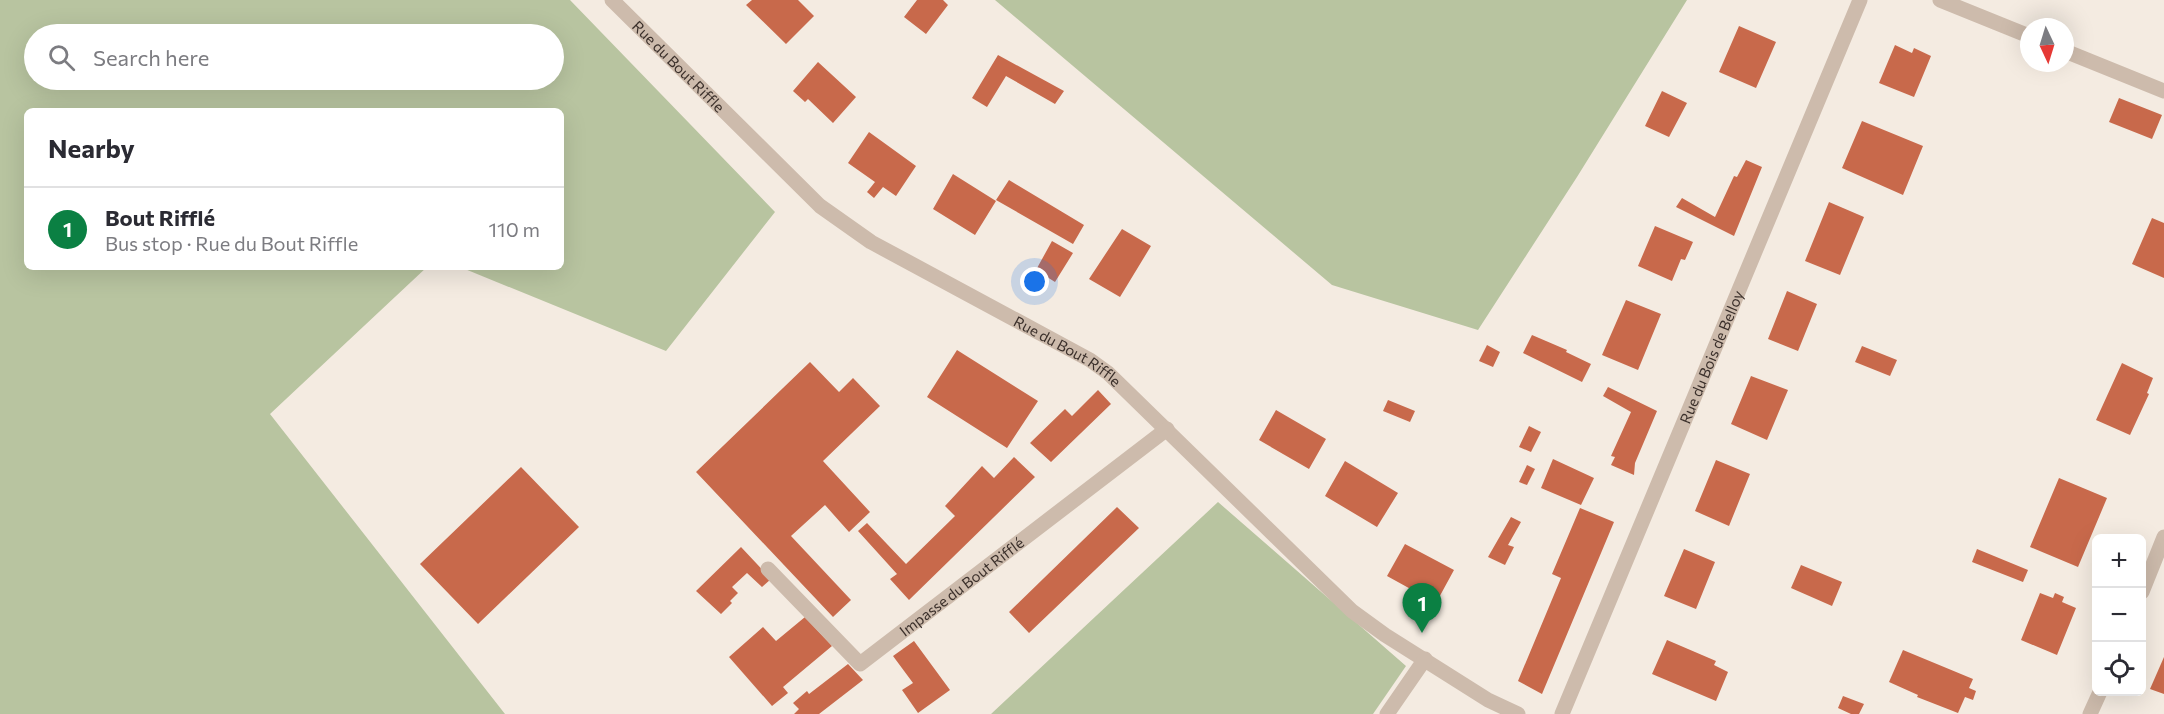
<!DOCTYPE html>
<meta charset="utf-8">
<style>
body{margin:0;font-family:Commissioner,sans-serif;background:#f2f2f3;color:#2b2b33}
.controls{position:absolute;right:18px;bottom:18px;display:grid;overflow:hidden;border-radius:9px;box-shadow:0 6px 24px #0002}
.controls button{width:54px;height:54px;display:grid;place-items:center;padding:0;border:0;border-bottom:2px solid #e1e1e2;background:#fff;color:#2b2b33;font:30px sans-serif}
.compass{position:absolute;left:2020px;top:18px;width:54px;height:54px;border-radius:50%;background:#fff;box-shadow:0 6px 24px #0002;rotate:176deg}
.you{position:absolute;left:1035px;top:282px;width:21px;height:21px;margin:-15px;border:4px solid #fff;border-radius:50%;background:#1a73e8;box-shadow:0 0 0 9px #1a73e833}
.badge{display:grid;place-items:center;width:39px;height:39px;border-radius:50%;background:#0b8043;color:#fff;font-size:20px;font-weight:700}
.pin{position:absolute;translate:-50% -50px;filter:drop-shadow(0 2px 3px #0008)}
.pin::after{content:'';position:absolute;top:32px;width:21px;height:18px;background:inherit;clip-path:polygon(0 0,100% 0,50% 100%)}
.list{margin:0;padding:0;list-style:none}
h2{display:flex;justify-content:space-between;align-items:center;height:78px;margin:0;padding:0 24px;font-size:26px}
h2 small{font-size:20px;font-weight:400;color:#7c7c81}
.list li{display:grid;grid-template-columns:39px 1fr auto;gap:18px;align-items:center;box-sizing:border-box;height:84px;padding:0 24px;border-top:2px solid #e1e1e2}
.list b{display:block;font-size:22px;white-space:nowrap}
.list p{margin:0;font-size:20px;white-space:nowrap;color:#7c7c81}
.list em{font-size:20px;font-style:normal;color:#7c7c81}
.icon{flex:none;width:33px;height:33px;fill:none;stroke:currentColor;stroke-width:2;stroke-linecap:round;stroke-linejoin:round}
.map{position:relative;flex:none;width:2164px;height:714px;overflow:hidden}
.search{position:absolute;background:#fff;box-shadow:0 6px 24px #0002;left:24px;top:24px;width:540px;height:66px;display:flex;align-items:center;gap:15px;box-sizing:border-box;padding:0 21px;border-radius:33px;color:#7c7c81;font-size:22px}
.panel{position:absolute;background:#fff;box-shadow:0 6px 24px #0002;left:24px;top:108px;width:540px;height:162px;border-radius:9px}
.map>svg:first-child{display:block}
</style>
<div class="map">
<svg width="2164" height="714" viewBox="0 0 2164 714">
<rect width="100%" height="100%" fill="#f4ebe1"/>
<path fill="#b8c4a0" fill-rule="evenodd" d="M0 0H570L775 212 666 351 460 267H561V111H27V267H427L270 414 505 714H0ZM554 34V80H34V34Z
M995 0H1687L1577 177 1478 330 1332 285Z
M1218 502 1406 666 1373 714H991Z"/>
<path fill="#c8694b" d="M752 0H798L814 16 786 44 746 5Z
M917 0H943L948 5 926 34 904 17Z
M1739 26 1776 42 1756 88 1719 72Z
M1895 45 1912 53 1914 48 1931 56 1914 97 1879 83Z
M998 55 1064 91 1055 104 1006 76 987 107 972 98Z
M818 62 856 97 833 123 808 99 805 102 793 91Z
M1662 91 1687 103 1669 137 1645 126Z
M2119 98 2162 115 2152 139 2109 122Z
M1862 121 1923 146 1903 195 1842 168Z
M869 132 916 166 896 196 883 187 874 198 867 192 875 182 848 163Z
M1746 160 1762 167 1734 236 1676 207 1682 198 1715 217 1734 176 1737 177Z
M953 174 996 201 975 235 933 209Z
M1009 180 1084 225 1073 244 996 200Z
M1829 202 1864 217 1840 275 1805 261Z
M2152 218 2164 223V278L2132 264Z
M1655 226 1693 242 1685 260 1681 259 1672 281 1638 266Z
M1122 229 1151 246 1120 297 1089 279Z
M1052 241 1073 253 1055 282 1036 270Z
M1787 291 1817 304 1798 351 1768 339Z
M1626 300 1661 314 1638 370 1602 355Z
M1532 335 1567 350 1566 352 1591 364 1582 382 1523 353Z
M1487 345 1500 352 1493 367 1479 361Z
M1862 346 1897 360 1890 376 1855 362Z
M957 350 1038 401 1007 448 927 397Z
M810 362 839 392 853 378 880 406 823 461 870 512 849 532 825 505 791 536 851 600 833 617 696 472Z
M2122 363 2153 378 2147 393 2149 394 2130 435 2096 420Z
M1751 376 1788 390 1767 440 1731 424Z
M1608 387 1657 411 1635 463 1634 475 1611 465 1615 457 1611 456 1631 412 1603 396Z
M1098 390 1111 404 1051 462 1030 443 1065 409 1072 416Z
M1388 400 1415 411 1410 422 1383 411Z
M1276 410 1326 439 1309 469 1259 440Z
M1529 426 1541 432 1531 452 1519 447Z
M1014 457 1035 477 909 600 890 579 897 574 858 531 867 523 906 564 955 516 945 506 982 466 994 478Z
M1553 459 1594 478 1581 505 1541 488Z
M1716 460 1750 474 1729 526 1695 511Z
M1345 461 1398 493 1377 527 1325 496Z
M1527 465 1535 469 1527 485 1519 482Z
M521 467 579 527 478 624 420 564Z
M2059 478 2107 498 2078 567 2030 547Z
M1117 507 1139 528 1029 633 1009 612Z
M1580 508 1614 522 1542 694 1518 681 1561 578 1552 574Z
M1511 517 1521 522 1508 545 1514 547 1505 565 1488 557Z
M1405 544 1454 570 1436 603 1387 576Z
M741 547 771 579 762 587 747 573 732 587 738 593 730 601 732 603 721 614 696 591Z
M1684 549 1715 562 1696 609 1664 596Z
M1977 549 2028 570 2023 582 1972 562Z
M1801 565 1842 582 1832 606 1791 588Z
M2040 593 2053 598 2055 593 2064 597 2062 602 2076 608 2057 655 2021 640Z
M805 617 832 646 783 687 788 693 772 706 729 657 763 627 776 641Z
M1667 640 1716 661 1714 665 1728 672 1716 701 1652 674Z
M914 641 950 690 918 713 902 690 913 683 893 656Z
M1903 650 1973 679 1969 688 1976 691 1973 700 1965 697 1958 713 1917 697 1918 695 1889 682Z
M2164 657V694L2150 689Z
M848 664 863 680 819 714H794L799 709 793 703 807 691 809 694Z
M1843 696 1864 704 1859 714H1851L1838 708Z"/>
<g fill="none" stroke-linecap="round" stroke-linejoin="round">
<g stroke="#cdbbac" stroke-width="15">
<path id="s1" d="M612 0 820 206 871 242 1090 360 1108 373 1352 611 1385 635 1488 700 1518 714"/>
<path d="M1940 0 2029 36"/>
<path d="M2065 51 2164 91"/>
<path id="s2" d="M768 569 860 664 1167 429"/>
<path d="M2142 592 2164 537"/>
<path d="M1387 714 1425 659"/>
<path id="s3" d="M1562 714 1860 0"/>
<path d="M2090 714 2100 692"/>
</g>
</g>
<g text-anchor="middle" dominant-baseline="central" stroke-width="4.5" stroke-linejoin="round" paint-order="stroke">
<g font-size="15" fill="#3b302b" stroke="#fbf5ee">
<text stroke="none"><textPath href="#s1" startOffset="94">Rue du Bout Riffle</textPath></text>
<text stroke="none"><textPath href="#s1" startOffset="580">Rue du Bout Riffle</textPath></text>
<text stroke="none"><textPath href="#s3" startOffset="387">Rue du Bois de Belloy</textPath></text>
<text stroke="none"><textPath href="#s2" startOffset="260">Impasse du Bout Rifflé</textPath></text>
</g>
</g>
</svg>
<div class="controls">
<button>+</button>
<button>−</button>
<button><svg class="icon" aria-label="locate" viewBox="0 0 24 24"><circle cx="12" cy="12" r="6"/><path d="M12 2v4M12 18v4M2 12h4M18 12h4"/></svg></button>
</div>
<svg class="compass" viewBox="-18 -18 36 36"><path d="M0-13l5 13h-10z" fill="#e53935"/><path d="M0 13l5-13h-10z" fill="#7c7c81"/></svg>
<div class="you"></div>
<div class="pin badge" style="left:1422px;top:633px">1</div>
<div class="search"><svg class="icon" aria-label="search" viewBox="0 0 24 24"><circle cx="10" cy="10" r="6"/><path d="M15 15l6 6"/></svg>Search here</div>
<section class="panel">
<h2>Nearby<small></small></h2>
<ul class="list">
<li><span class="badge">1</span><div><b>Bout Rifflé</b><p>Bus stop · Rue du Bout Riffle</p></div><em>110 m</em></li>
</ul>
</section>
</div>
